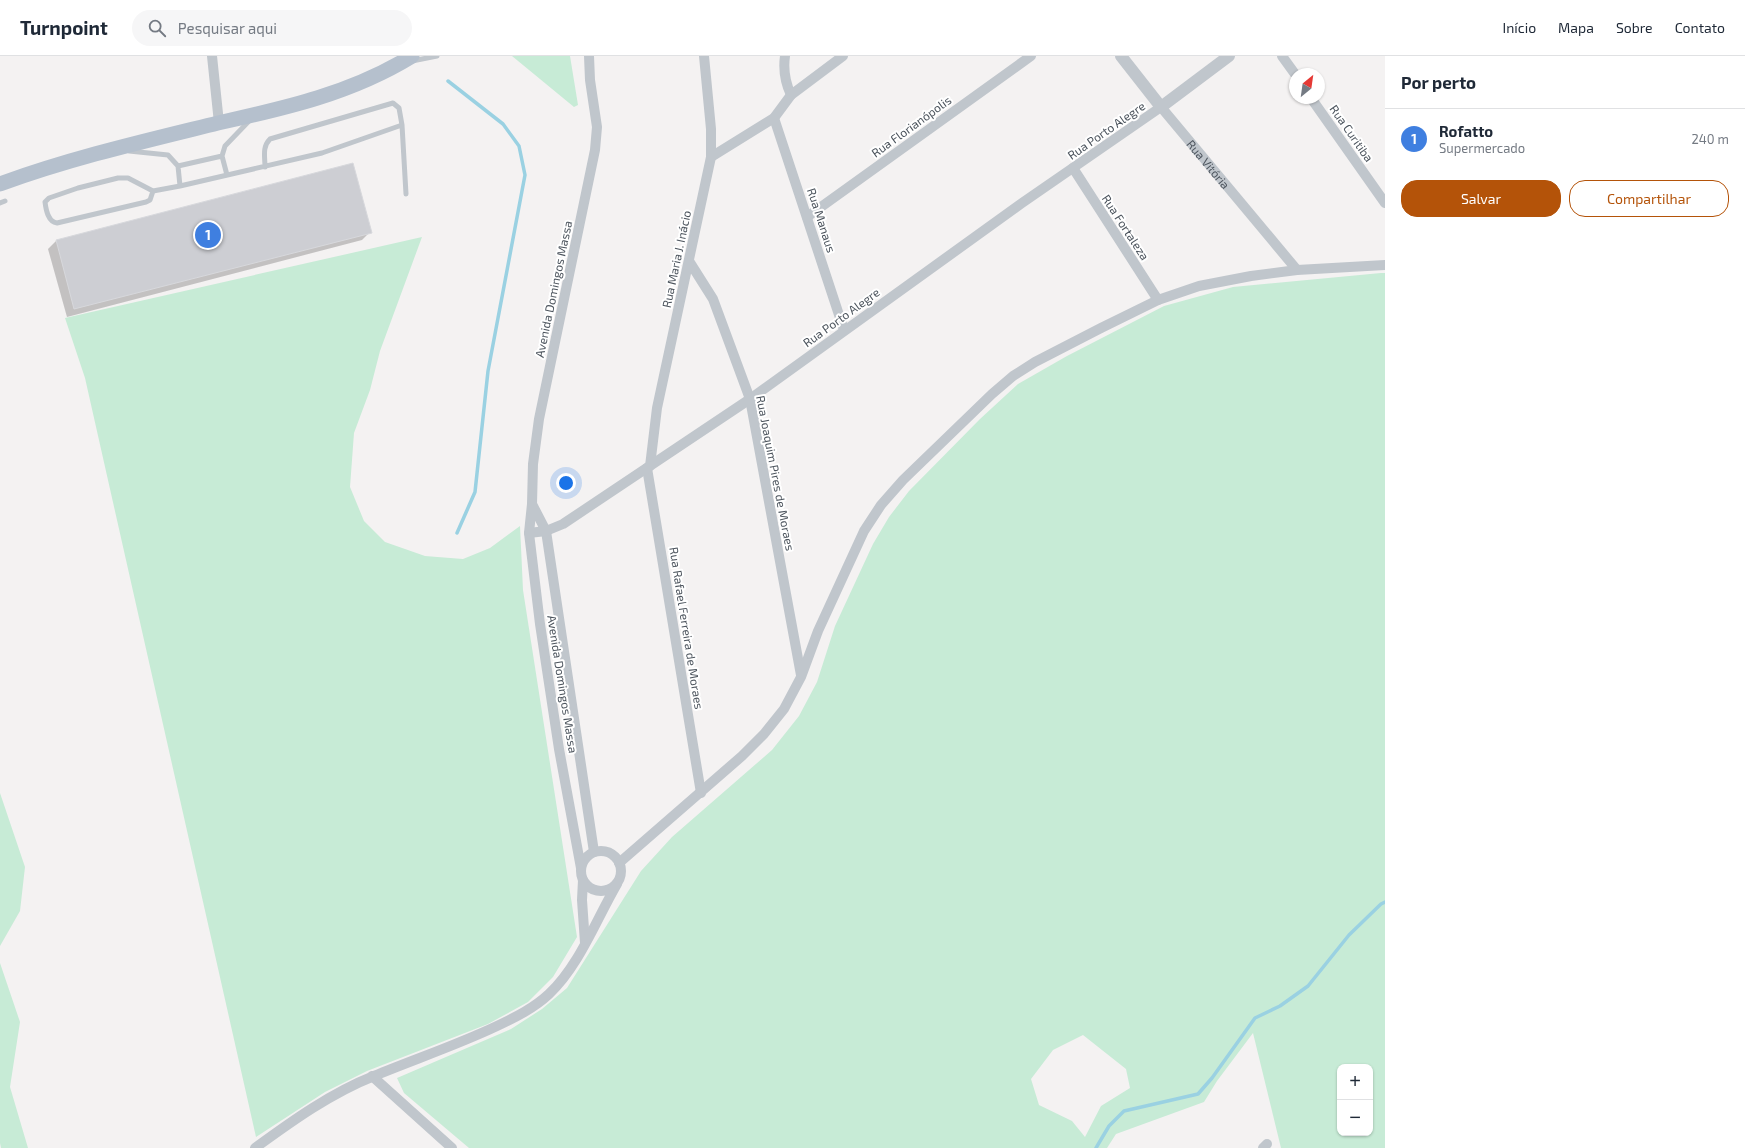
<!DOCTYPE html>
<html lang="pt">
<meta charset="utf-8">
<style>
body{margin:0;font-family:"Exo 2",sans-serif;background:#f6f6f7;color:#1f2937}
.controls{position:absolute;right:12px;bottom:12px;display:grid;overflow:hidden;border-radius:8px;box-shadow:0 1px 3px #0004}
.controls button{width:36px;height:36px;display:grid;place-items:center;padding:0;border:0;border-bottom:1px solid #e0e1e3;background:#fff;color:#1f2937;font:20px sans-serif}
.compass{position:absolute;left:1289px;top:12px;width:36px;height:36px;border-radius:50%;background:#fff;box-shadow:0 1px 3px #0004;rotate:29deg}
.you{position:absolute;left:566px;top:427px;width:14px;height:14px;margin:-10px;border:3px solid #fff;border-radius:50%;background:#1a73e8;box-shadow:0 0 0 6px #1a73e833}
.badge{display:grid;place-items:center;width:26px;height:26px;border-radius:50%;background:#b45309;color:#fff;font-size:13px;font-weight:700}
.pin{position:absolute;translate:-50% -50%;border:2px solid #fff;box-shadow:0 1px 4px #0006}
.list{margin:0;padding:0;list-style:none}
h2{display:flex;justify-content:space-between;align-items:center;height:52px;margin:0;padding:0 16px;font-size:17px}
h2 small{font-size:13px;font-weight:400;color:#747a83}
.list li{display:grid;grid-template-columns:26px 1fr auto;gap:12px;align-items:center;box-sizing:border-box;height:60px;padding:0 16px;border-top:1px solid #e0e1e3}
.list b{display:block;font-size:15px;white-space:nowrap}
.list p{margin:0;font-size:13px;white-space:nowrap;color:#747a83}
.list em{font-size:13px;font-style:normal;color:#747a83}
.actions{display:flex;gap:8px;padding:12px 16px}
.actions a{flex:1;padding:9px 0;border:1px solid #b45309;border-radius:16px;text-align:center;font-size:14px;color:#b45309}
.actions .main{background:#b45309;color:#fff}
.icon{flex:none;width:22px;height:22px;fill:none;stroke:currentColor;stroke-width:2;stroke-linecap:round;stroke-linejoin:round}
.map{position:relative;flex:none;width:1385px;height:1092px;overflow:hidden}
header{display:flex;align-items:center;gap:24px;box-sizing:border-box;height:56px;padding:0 20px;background:#fff;border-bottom:1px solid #e0e1e3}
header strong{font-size:19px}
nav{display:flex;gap:22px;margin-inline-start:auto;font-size:14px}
.search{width:280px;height:36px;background:#f6f6f7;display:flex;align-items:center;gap:10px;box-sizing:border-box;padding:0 14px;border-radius:22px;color:#747a83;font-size:15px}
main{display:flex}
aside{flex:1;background:#fff}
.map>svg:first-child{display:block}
</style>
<header>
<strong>Turnpoint</strong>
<div class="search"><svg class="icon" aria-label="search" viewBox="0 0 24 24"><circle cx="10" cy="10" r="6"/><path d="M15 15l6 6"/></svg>Pesquisar aqui</div>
<nav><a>Início</a><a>Mapa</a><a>Sobre</a><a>Contato</a></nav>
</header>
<main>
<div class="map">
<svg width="1385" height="1092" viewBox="0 0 1385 1092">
<rect width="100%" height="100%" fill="#f4f2f2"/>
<path fill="#c7ebd6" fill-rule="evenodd" d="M512 0H570L578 49 574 51Z
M422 181 380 295 370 334 354 377 350 431 364 465 385 486 425 500 463 503 490 492 520 470 523 534 577 881 553 921 528 946 488 968 367 1015 325 1036 256 1081 85 322 65 262Z
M1381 217H1385V1092H1281L1253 977 1217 1025 1204 1046 1116 1078 1107 1092H469L404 1037 397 1022 511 973 542 953 567 932 641 815 672 781 772 694 799 660 817 626 835 570 873 488 889 461 909 435 980 363 1018 328 1067 300 1164 250 1233 231ZM1083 979 1126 1013 1130 1032 1101 1050 1085 1081 1072 1065 1039 1049 1031 1023 1053 994ZM1340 1011H1370V1077H1340Z
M0 737 25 811 20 855 0 890Z
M0 907 20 966 10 1031 28 1092H1L0 1087Z"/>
<path fill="#0003" d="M370 176 362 184 67 261 48 193 56 185Z"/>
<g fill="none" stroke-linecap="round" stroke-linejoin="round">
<path stroke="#9ad1e2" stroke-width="3.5" d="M448 25 503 68 519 90 525 119 488 315 475 436 457 477
M1096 1092 1109 1070 1124 1055 1198 1038 1212 1022 1255 962 1280 950 1308 930 1349 879 1381 848 1385 846"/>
</g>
<path fill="#cdced3" stroke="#d7d8dc" d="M353 107 372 177 74 253 56 184Z"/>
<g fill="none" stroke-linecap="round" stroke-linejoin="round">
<path stroke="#c0c6cc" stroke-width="5" d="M412 5 437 0
M129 95 168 99 178 110 180 130
M178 110 222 100
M265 111C265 101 262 91 270 83L393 47 399 52 402 69 406 138
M227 119 222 100 225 90 250 64
M153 135 150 144 146 146 57 167C48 166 46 154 45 146L49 142 78 132 118 122H128L153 135 180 130 322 97 402 69
M0 147 5 145"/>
<g stroke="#c0c6cc" stroke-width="10">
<path d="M212 0 219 67"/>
<path d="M785 0C783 14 785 26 791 39"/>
<path d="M1282 0 1295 18"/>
<path d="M1311 42 1385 147"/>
<path d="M774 62 844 274"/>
<path d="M711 101 774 62 791 39 843 0"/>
<path d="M1073 112 1158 244"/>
<path d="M807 161 1031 0"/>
<path d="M689 205 713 243 750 343 801 619"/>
<path d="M650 410 657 352 711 101V73L704 0"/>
<path d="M647 412 701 737"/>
<path d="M532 448 546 475 594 796"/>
<path id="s1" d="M529 477 546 475 563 468 750 343 1022 147 1161 51 1297 214"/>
<circle cx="601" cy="815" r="20"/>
<path d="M619 807 742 700 764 678 784 653 801 621 818 575 864 475 881 449 903 424 992 338 1013 320 1035 306 1101 272 1158 244 1199 230 1251 220 1297 214 1385 209"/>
<path d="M581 812 559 693 540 568 529 477 532 448 533 408 539 363 595 94 597 71 590 24 589 0"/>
<path d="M583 824 582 844 585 887"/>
<path d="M372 1020 452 1092"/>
<path d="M255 1092C292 1065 331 1037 374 1020 415 1003 457 989 497 970 516 961 534 952 549 938 579 910 596 864 617 828"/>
<path d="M1263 1092 1267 1088"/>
</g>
<path stroke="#c0c6cc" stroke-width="12" d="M1121 0 1161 51 1229 0"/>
<path stroke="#b5c0cd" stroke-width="15" d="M0 128C71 102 145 85 218 67 286 52 352 37 412 0"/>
</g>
<g text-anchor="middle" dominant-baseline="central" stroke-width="4" stroke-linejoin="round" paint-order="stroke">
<g font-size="12" fill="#4c545d" stroke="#fff">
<text transform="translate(911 70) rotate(-36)">Rua Florianópolis</text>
<text transform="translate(1106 74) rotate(-35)">Rua Porto Alegre</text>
<text transform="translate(1352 77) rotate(55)">Rua Curitiba</text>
<text stroke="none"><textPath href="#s1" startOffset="839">Rua Vitória</textPath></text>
<text transform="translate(822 164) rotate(72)">Rua Manaus</text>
<text transform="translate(1126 171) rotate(57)">Rua Fortaleza</text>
<text transform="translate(676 203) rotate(-78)">Rua Maria J. Inácio</text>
<text transform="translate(553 233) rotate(-78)">Avenida Domingos Massa</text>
<text transform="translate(841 261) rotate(-36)">Rua Porto Alegre</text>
<text transform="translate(776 417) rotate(79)">Rua Joaquim Pires de Moraes</text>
<text transform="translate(687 572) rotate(81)">Rua Rafael Ferreira de Moraes</text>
<text transform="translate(563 628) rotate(81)">Avenida Domingos Massa</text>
</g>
</g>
</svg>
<div class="controls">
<button>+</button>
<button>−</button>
</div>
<svg class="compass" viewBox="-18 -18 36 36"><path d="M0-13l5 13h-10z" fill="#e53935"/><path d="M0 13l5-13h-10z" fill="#747a83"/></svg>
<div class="you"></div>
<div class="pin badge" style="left:208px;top:179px;background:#3f7fe0">1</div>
</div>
<aside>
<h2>Por perto<small></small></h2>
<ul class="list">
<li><span class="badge" style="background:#3f7fe0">1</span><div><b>Rofatto</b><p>Supermercado</p></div><em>240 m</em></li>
</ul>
<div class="actions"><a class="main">Salvar</a><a>Compartilhar</a></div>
</aside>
</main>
